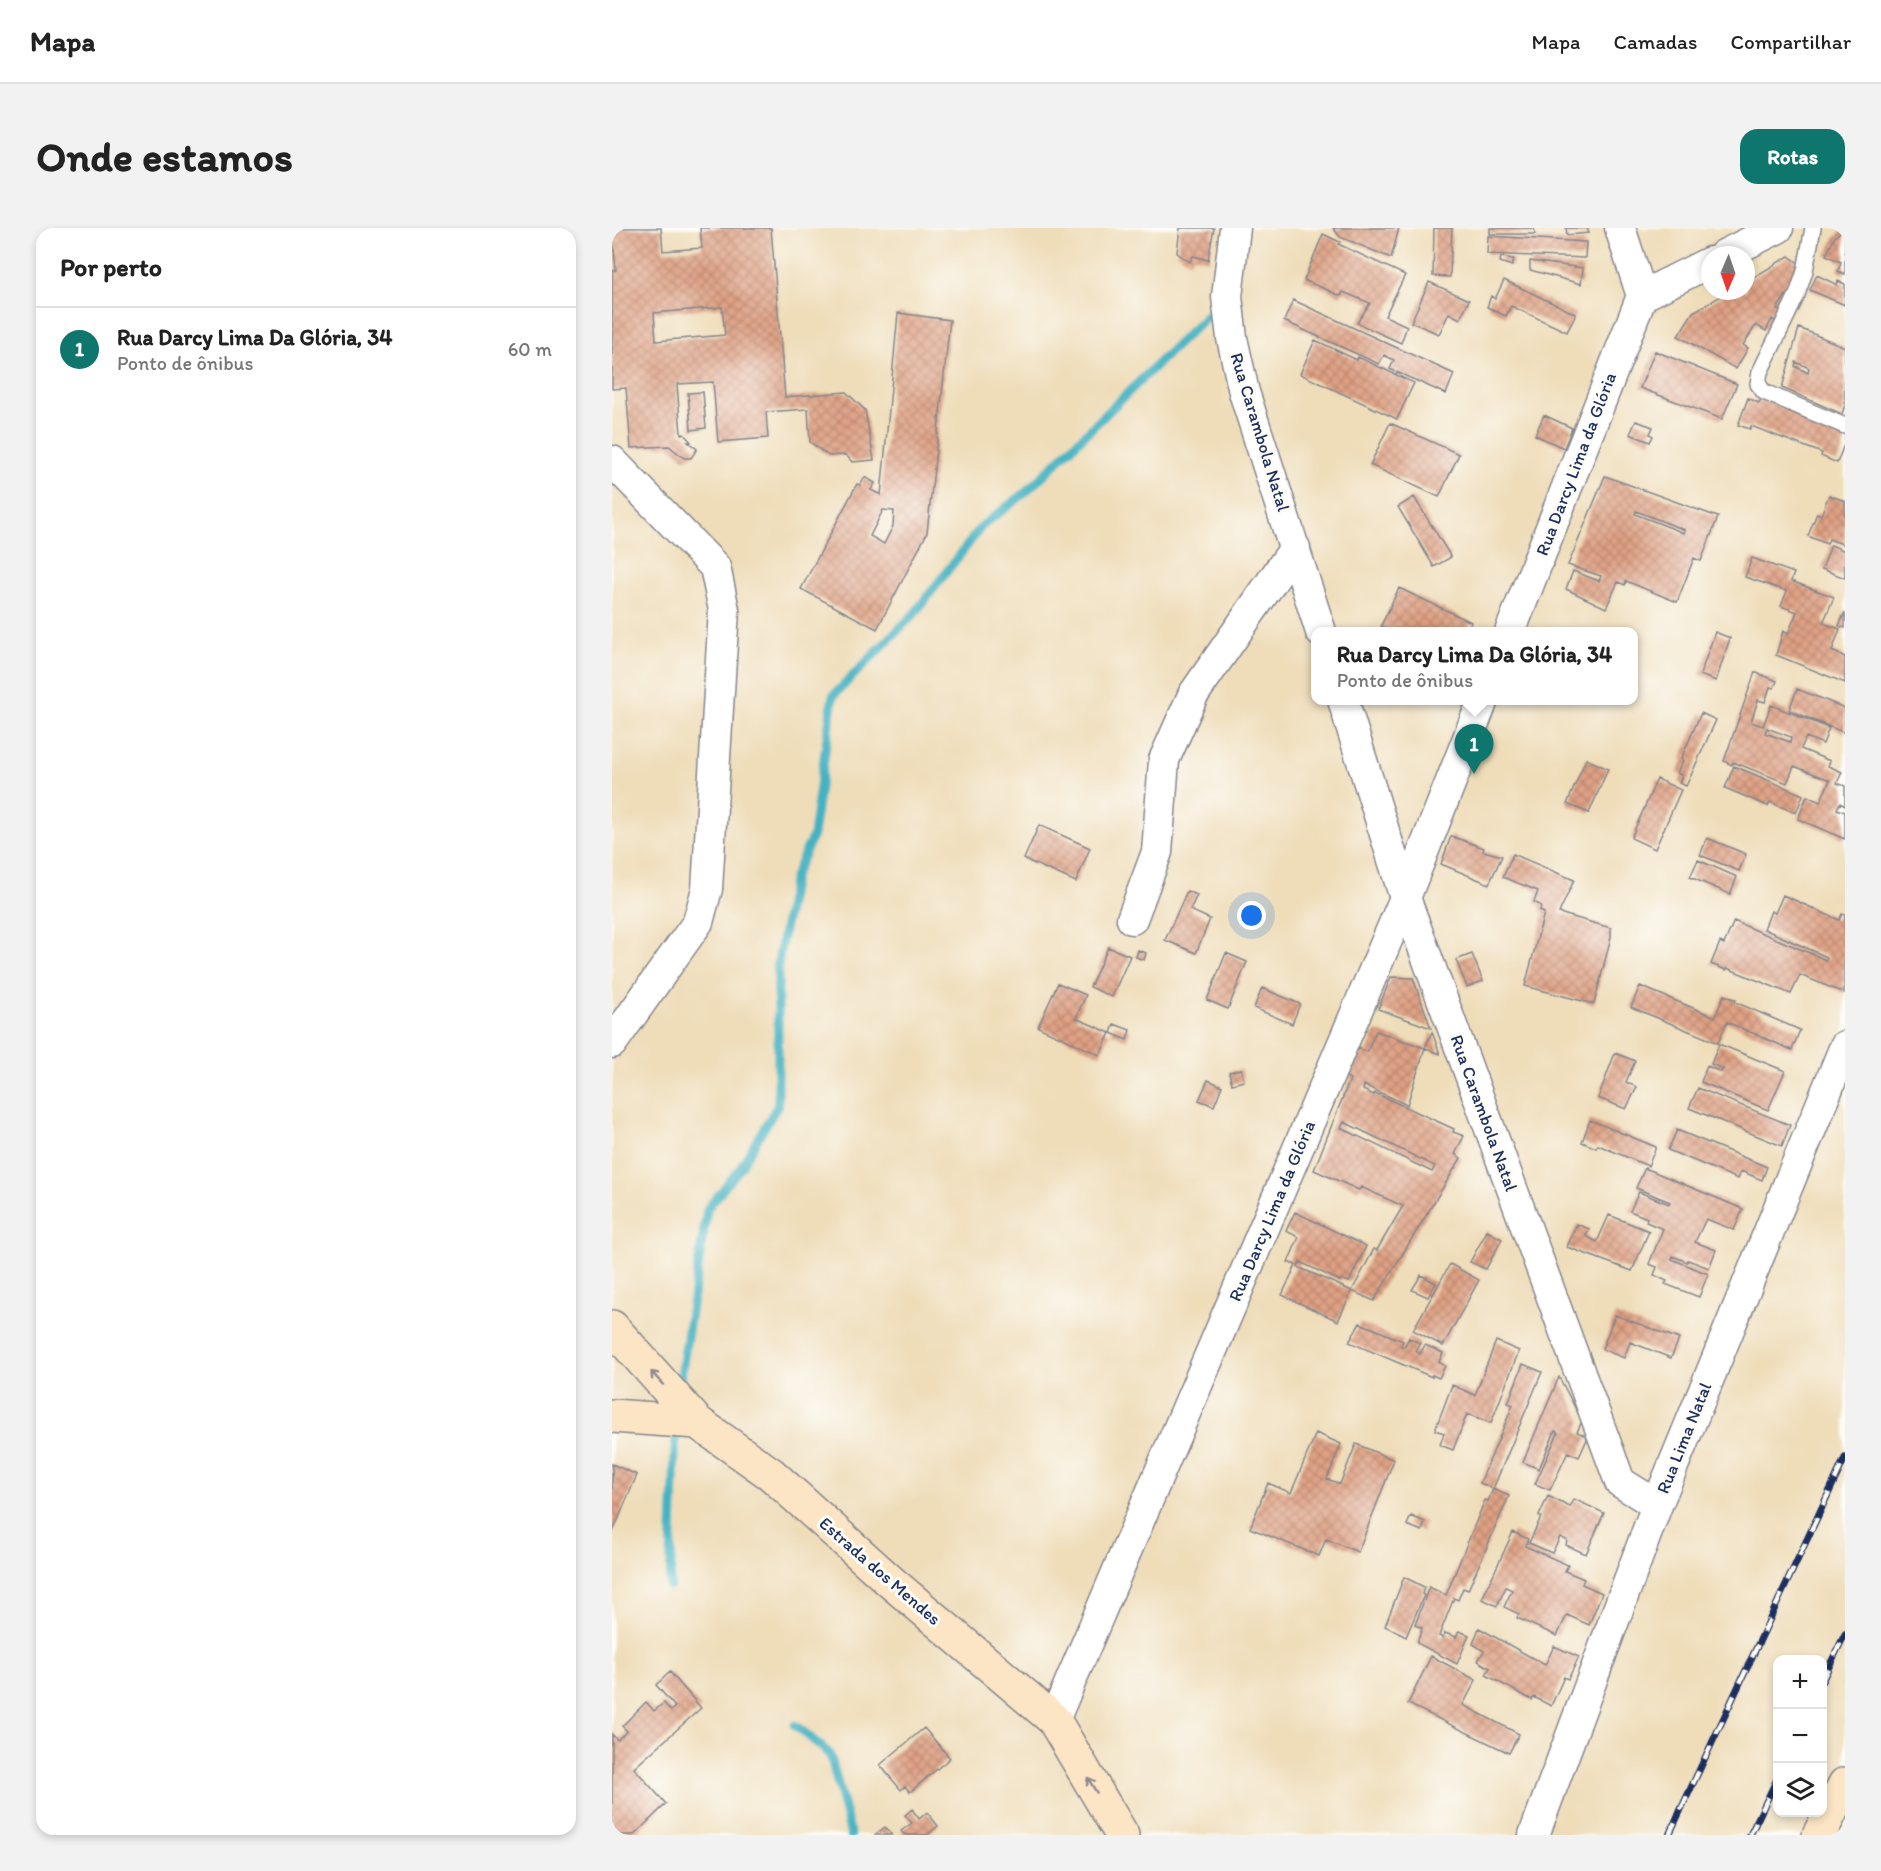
<!DOCTYPE html>
<html lang="pt">
<meta charset="utf-8">
<style>
body{margin:0;font-family:Itim,sans-serif;background:#f2f2f2;color:#222}
.controls{position:absolute;right:18px;bottom:18px;display:grid;overflow:hidden;border-radius:12px;box-shadow:0 3px 9px #0003}
.controls button{width:54px;height:54px;display:grid;place-items:center;padding:0;border:0;border-bottom:2px solid #e0e0e0;background:#fff;color:#222;font:30px sans-serif}
.compass{position:absolute;left:1089px;top:18px;width:54px;height:54px;border-radius:50%;background:#fff;box-shadow:0 3px 9px #0003;rotate:182deg}
.you{position:absolute;left:640px;top:688px;width:21px;height:21px;margin:-15px;border:4px solid #fff;border-radius:50%;background:#1a73e8;box-shadow:0 0 0 9px #1a73e833}
.badge{display:grid;place-items:center;width:39px;height:39px;border-radius:50%;background:#0f766e;color:#fff;font-size:20px;font-weight:700}
.pin{position:absolute;translate:-50% -50px;filter:drop-shadow(0 2px 3px #0008)}
.pin::after{content:'';position:absolute;top:32px;width:21px;height:18px;background:inherit;clip-path:polygon(0 0,100% 0,50% 100%)}
.popup{position:absolute;left:699px;top:399px;width:327px;height:78px;box-sizing:border-box;display:grid;place-content:center;border-radius:12px;background:#fff;filter:drop-shadow(0 2px 4px #0005);font-size:20px;white-space:nowrap;color:#767676}
.popup b{font-size:22px;color:#222}
.popup::after{content:'';position:absolute;left:50%;top:100%;margin-left:-12px;border:12px solid transparent;border-top-color:#fff}
.list{margin:0;padding:0;list-style:none}
h2{display:flex;justify-content:space-between;align-items:center;height:78px;margin:0;padding:0 24px;font-size:26px}
h2 small{font-size:20px;font-weight:400;color:#767676}
.list li{display:grid;grid-template-columns:39px 1fr auto;gap:18px;align-items:center;box-sizing:border-box;height:84px;padding:0 24px;border-top:2px solid #e0e0e0}
.list b{display:block;font-size:22px;white-space:nowrap}
.list p{margin:0;font-size:20px;white-space:nowrap;color:#767676}
.list em{font-size:20px;font-style:normal;color:#767676}
.icon{flex:none;width:33px;height:33px;fill:none;stroke:currentColor;stroke-width:2;stroke-linecap:round;stroke-linejoin:round}
.map{position:relative;flex:none;width:1233px;height:1607px;overflow:hidden;border-radius:18px}
header{display:flex;align-items:center;gap:36px;box-sizing:border-box;height:84px;padding:0 30px;background:#fff;border-bottom:2px solid #e0e0e0}
header strong{font-size:28px}
nav{display:flex;gap:33px;margin-inline-start:auto;font-size:21px}
.intro{display:flex;align-items:center;justify-content:space-between;box-sizing:border-box;height:144px;padding:0 36px}
h1{margin:0;font-size:42px}
.button{padding:15px 27px;border-radius:18px;background:#0f766e;color:#fff;font-size:21px;font-weight:700}
main{display:flex;gap:36px;padding:0 36px}
aside{flex:1;background:#fff;border-radius:18px;box-shadow:0 3px 9px #0003}
.map>svg:first-child{display:block}
</style>
<header>
<strong>Mapa</strong>
<nav><a>Mapa</a><a>Camadas</a><a>Compartilhar</a></nav>
</header>
<div class="intro"><h1>Onde estamos</h1><a class="button">Rotas</a></div>
<main>
<aside>
<h2>Por perto<small></small></h2>
<ul class="list">
<li><span class="badge">1</span><div><b>Rua Darcy Lima Da Glória, 34</b><p>Ponto de ônibus</p></div><em>60 m</em></li>
</ul>
</aside>
<div class="map">
<svg width="1233" height="1607" viewBox="0 0 1233 1607">
<defs>
<pattern id="building-cross-hatch" width="8" height="8" patternUnits="userSpaceOnUse" patternTransform="scale(1.5)"><rect width="8" height="8" fill="#e0a284"/><path d="M0 0l8 8M0 8l8-8" fill="none" stroke="#b5846f"/></pattern>
</defs>
<rect width="100%" height="100%" fill="#fdfcf7"/>
<filter id="ink" filterUnits="userSpaceOnUse"><feTurbulence type="fractalNoise" baseFrequency=".0167" numOctaves="2"/><feDisplacementMap in="SourceGraphic" scale="12" xChannelSelector="R" yChannelSelector="G"/><feConvolveMatrix kernelMatrix="1 2 1 2 8 2 1 2 1" color-interpolation-filters="sRGB"/></filter>
<filter id="wash" filterUnits="userSpaceOnUse"><feTurbulence type="fractalNoise" baseFrequency=".008" numOctaves="4" result="noise"/><feDisplacementMap in="SourceGraphic" scale="24" xChannelSelector="R" yChannelSelector="G"/><feGaussianBlur stdDeviation="1.35" result="paint"/><feColorMatrix in="noise" values="0 0 0 0 0 0 0 0 0 0 0 0 0 0 0 0 0 1.4 0 .05"/><feComposite in="paint" operator="in"/></filter>
<g filter="url(#wash)">
<rect width="100%" height="100%" fill="#efddba"/>
<g fill="none" stroke-linecap="round" stroke-linejoin="round">
<path stroke="#45b2c2" stroke-width="9" d="M67 1161 95 981 128 940 166 877V735L182 649 201 607 221 468 302 386 370 298 413 265 609 74
M58 1358 64 1199
M183 1497 218 1526 239 1607"/>
</g>
<g id="blocks">
<path fill="url(#building-cross-hatch)" fill-rule="evenodd" d="M0 0H49L51 23 90 20 88 0H159L173 169 234 164 253 182 262 232 240 234 234 227 217 228 198 214 196 181 154 184 156 210 106 214 101 154 65 156 69 206H72L79 214H76L85 221 79 230H72L57 218 19 220 14 160 0 161V43L4 42ZM110 79 113 107 44 113 42 85Z
M568 0H602L596 32 581 28 578 34 565 25Z
M721 0H787L779 30 728 9Z
M822 0H840L838 49 821 48Z
M878 0H922L923 6H878Z
M954 0H975L977 5 955 7Z
M1232 0H1233V46L1226 43 1229 34 1214 27 1223 9Z
M711 6 728 14 726 16 793 47 773 88 795 98 789 115 745 95 758 75 731 64 729 68 692 52Z
M876 8 974 14 973 30 875 26Z
M1177 28 1191 38 1181 71 1174 67 1165 81 1172 84 1166 96 1160 91 1154 103 1144 97 1131 117 1136 120 1124 141 1066 108 1081 84 1118 63H1134V54Z
M889 29 902 31 900 38 888 34Z
M918 33 971 40 969 56 918 42Z
M1205 47 1225 57 1226 53 1233 56V77L1198 62Z
M892 52 964 86 955 104 899 78 894 88 875 79 879 68 883 71Z
M817 54 857 72 848 91 837 85 827 106 799 94Z
M681 72 842 146 834 166 778 141 782 132 772 127 767 136 672 93Z
M286 85 338 92 315 305 265 401 189 361 245 256 248 257 253 249 263 255 259 262 269 267ZM271 282 282 283 281 298 272 316 258 308Z
M1187 100 1233 119V177L1230 186 1170 160ZM1184 134 1197 140 1196 145 1183 138Z
M703 112 745 132 746 129 802 155 785 191 688 146Z
M1043 123 1125 156 1110 191 1028 160Z
M91 164 94 200 79 202 76 165Z
M1150 169 1233 201V214L1225 235 1209 228 1210 225 1139 198 1138 201 1126 197 1136 170 1147 175Z
M932 187 960 200 952 220 923 207Z
M1024 193 1041 199 1038 206 1041 208 1038 214 1018 206Z
M778 195 847 226 827 269 758 237Z
M993 248 1106 289 1089 333 1082 330 1065 374 1014 353 1013 357 1006 354 994 380 954 361 961 343 987 353 989 348 956 337ZM1024 283 1073 302 1072 305 1023 286Z
M1217 267 1233 273V317L1217 311 1215 316 1196 308 1205 285 1209 287Z
M802 269 839 329 822 339 786 279Z
M1219 317 1233 323V350L1210 341Z
M1140 330 1182 345 1179 353 1222 369 1211 395 1228 401 1220 423 1233 429V455L1164 427 1171 403 1176 406 1185 384 1169 378 1175 363 1133 349Z
M787 360 859 394 855 404H781L769 398Z
M1233 384V400L1227 398Z
M1103 404 1118 410 1104 453 1088 447Z
M1143 444 1165 453 1162 460 1158 459 1153 474 1146 472 1139 494 1151 498 1159 477 1217 500 1211 516 1194 509 1189 521 1218 533 1216 538 1230 544 1225 555 1233 558V578L1228 575 1225 581 1233 584V611L1186 591 1195 568 1208 574 1218 552 1182 538 1175 555 1121 534 1120 537 1112 533ZM1155 500 1179 509 1178 514 1153 505Z
M1185 461 1233 480V505L1177 482Z
M1089 485 1104 492 1074 558 1067 555 1070 548 1065 545 1071 532 1069 531Z
M974 531 996 541 977 585 955 576Z
M1122 538 1191 567 1184 585 1158 574 1156 578 1113 560Z
M1045 551 1069 562 1043 621 1019 610Z
M427 597 478 620 464 654 412 631Z
M839 608 872 620 871 623 890 628 877 656 829 636Z
M1095 610 1134 626 1127 643 1088 627Z
M901 626 962 652 947 685 999 700V709L982 776 913 758 932 685 928 683 929 678 922 674 926 663 891 649Z
M1086 632 1125 649 1118 666 1078 649Z
M575 663 585 667 578 682 598 691 584 725 553 712Z
M1171 667 1227 692 1230 686 1233 687 1232 765 1188 747 1179 766 1115 740 1114 742 1099 736 1108 714 1112 716 1122 693 1214 732 1215 729 1152 701 1159 683 1163 685Z
M496 719 518 728 500 769 478 759Z
M526 722 534 725 532 732 524 729Z
M614 725 635 734 616 781 595 772Z
M860 726 871 753 855 759 844 732Z
M779 749 801 750 819 800 766 781Z
M446 755 474 767 464 790 498 805 488 827 426 799Z
M1028 758 1103 789 1112 767 1124 772 1123 774 1188 802 1180 822 1115 794 1106 815 1019 779Z
M650 760 688 776 680 796 642 780Z
M502 796 518 802 515 812 499 805Z
M764 803 813 820 795 877 752 857 751 862 762 867 763 865 842 901 841 904 852 908 843 926 849 930 762 1073 740 1063 762 1021 765 1022 791 978 749 959 747 962 702 942 738 851 733 848 746 820 755 824ZM732 894 823 938 820 944 729 900Z
M820 804 828 826 813 820Z
M1107 816 1173 843 1156 882 1089 854 1095 838 1109 844 1111 841 1099 836Z
M1003 825 1023 833 1014 854 1025 859 1014 881 986 870Z
M629 841 632 853 620 856 617 844Z
M596 852 610 858 602 878 587 872Z
M1086 860 1178 897 1170 918 1077 880Z
M978 892 1044 919 1036 938 986 917 984 920 970 914Z
M1065 902 1155 939 1150 952 1129 943 1126 951 1056 922Z
M1033 940 1131 981 1122 1002 1094 991 1083 1014 1104 1022 1097 1040 1076 1032 1075 1034 1061 1028 1060 1031 1096 1046 1087 1069 1053 1056 1055 1053 1042 1047 1045 1039 1037 1036 1051 1001 1034 994 1035 990 1018 983 1027 964 1057 976 1058 974 1024 960Z
M683 984 754 1018 737 1054 729 1051 728 1053 688 1034 686 1039 740 1063 726 1093 670 1067 684 1037 676 1034 687 1009 674 1003Z
M997 987 1037 1003 1020 1043 955 1019 965 996 977 1001 974 1008 985 1014Z
M875 1003 890 1011 874 1041 858 1034Z
M838 1036 867 1052 831 1118 801 1102Z
M809 1047 824 1055 816 1069 800 1062Z
M1003 1087 1067 1111 1059 1130 1018 1114 1012 1130 990 1121Z
M748 1095 791 1113 789 1118 792 1119 797 1110 808 1115 804 1123 808 1126 813 1117 831 1125 827 1134 833 1138 827 1150 820 1147V1149L737 1114Z
M884 1113 907 1123 879 1195 855 1186 841 1222 828 1217 832 1205 823 1202 840 1157 863 1167Z
M911 1136 930 1144 881 1261 868 1255 901 1177 896 1175Z
M947 1149 970 1193 965 1204 976 1209 967 1229 956 1224 938 1262 923 1256 946 1205 943 1203 927 1241 911 1234Z
M704 1205 729 1216 715 1251 728 1256 744 1216 782 1232 746 1324 714 1311 707 1328 638 1300 656 1255 679 1265Z
M0 1236 25 1247 0 1306Z
M881 1261 897 1268 856 1362 851 1360 846 1372 842 1370 827 1408 831 1410 833 1405 844 1409 847 1403 857 1407 845 1436 805 1415 810 1400 803 1397 817 1359 834 1367 873 1272 876 1273Z
M936 1268 958 1279 962 1271 992 1285 974 1326 954 1317 955 1312 948 1309 940 1325 917 1315 929 1289 927 1288Z
M799 1288 813 1294 810 1303 795 1297Z
M901 1304 916 1311 913 1318 956 1337 953 1343 972 1351 970 1356 990 1365 977 1397 955 1387 945 1408 905 1390 907 1386 892 1379 900 1362 894 1359 885 1378 870 1371Z
M792 1349 812 1359 810 1366 812 1367 794 1409 773 1398Z
M867 1400 933 1437 942 1418 967 1429 956 1451 952 1449 939 1478 922 1469 920 1472 874 1447 878 1440 866 1433 872 1423 861 1416Z
M819 1428 864 1452 851 1477 907 1506 897 1525 796 1476Z
M58 1444 89 1480 22 1540 54 1576 22 1607H0V1506L5 1512 15 1503 10 1498 34 1474 42 1483 52 1475 59 1483 63 1479 44 1457Z
M312 1500 338 1530 298 1564 293 1558 289 1562 268 1537Z
M300 1581 307 1591 315 1584 326 1598 315 1607H293L289 1603 300 1595 293 1587Z
M273 1599 280 1607H263Z"/>
</g>
</g>
<g filter="url(#ink)">
<use href="#blocks" fill-opacity="0" stroke="#85868c" stroke-width="1.5"/>
<g fill="none" stroke-linecap="round" stroke-linejoin="round">
<g stroke="#85868c" stroke-width="18">
<path id="lane" d="M1201 0 1193 43 1185 67 1148 144 1146 156 1152 164 1233 198"/>
</g>
<g stroke="#85868c" stroke-width="33">
<path id="street" d="M623 0 615 69 620 110 632 164 709 404
M1008 0 1030 68
M1112 27 1166 0
M1030 68 1098 34
M0 233 103 339 112 382 95 661 86 694 0 815
M898 404 1030 68
M731 472 793 670 1008 1254 1045 1277
M520 691 545 624 552 532 581 467 683 320
M442 1492 793 670 871 472
M922 1607 1045 1277 1233 818"/>
</g>
<g stroke="#85868c" stroke-width="36">
<path id="secondary" d="M0 1099 85 1194 159 1246 279 1354 442 1492 510 1607
M0 1188 85 1194
M1207 1607 1233 1556"/>
</g>
<use href="#lane" stroke="#fff" stroke-width="15"/>
<use href="#street" stroke="#fff" stroke-width="30"/>
<use href="#secondary" stroke="#fce5c4" stroke-width="33"/>
<g stroke="#1b2f5e" stroke-width="7">
<path id="rail" d="M1210 1453 1233 1406
M1057 1607 1233 1230
M1138 1607 1166 1549"/>
</g>
<use href="#rail" stroke="#fdfcf7" stroke-width="4.5" stroke-dasharray="14" stroke-linecap="butt"/>
</g>
<defs><path id="oneway-shaft" d="M-6 0H5M1.5-3L5.5 0L1.5 3" fill="none" stroke-width="1.6" stroke-linecap="round" stroke-linejoin="round" transform="scale(1.5)"/></defs>
<g stroke="#8c8a91">
<use href="#oneway-shaft" transform="translate(45 1150) rotate(-132)"/>
<use href="#oneway-shaft" transform="translate(480 1557) rotate(-121)"/>
</g>
</g>
<g text-anchor="middle" dominant-baseline="central" stroke-width="6" stroke-linejoin="round" paint-order="stroke">
<g font-size="18" fill="#1b2f5e" stroke="#fdfcf7">
<text transform="translate(648 204) rotate(73)">Rua Carambola Natal</text>
<text transform="translate(964 236) rotate(-69)">Rua Darcy Lima da Glória</text>
<text transform="translate(872 885) rotate(70)">Rua Carambola Natal</text>
<text transform="translate(660 983) rotate(-67)">Rua Darcy Lima da Glória</text>
<text transform="translate(1072 1210) rotate(-68)">Rua Lima Natal</text>
<text transform="translate(268 1343) rotate(41)">Estrada dos Mendes</text>
</g>
</g>
</svg>
<div class="controls">
<button>+</button>
<button>−</button>
<button><svg class="icon" aria-label="layers" viewBox="0 0 24 24"><path d="M12 4l9 5-9 5-9-5zM3 14l9 5 9-5"/></svg></button>
</div>
<svg class="compass" viewBox="-18 -18 36 36"><path d="M0-13l5 13h-10z" fill="#e53935"/><path d="M0 13l5-13h-10z" fill="#767676"/></svg>
<div class="you"></div>
<div class="pin badge" style="left:862px;top:546px">1</div>
<div class="popup"><b>Rua Darcy Lima Da Glória, 34</b>Ponto de ônibus</div>
</div>
</main>
